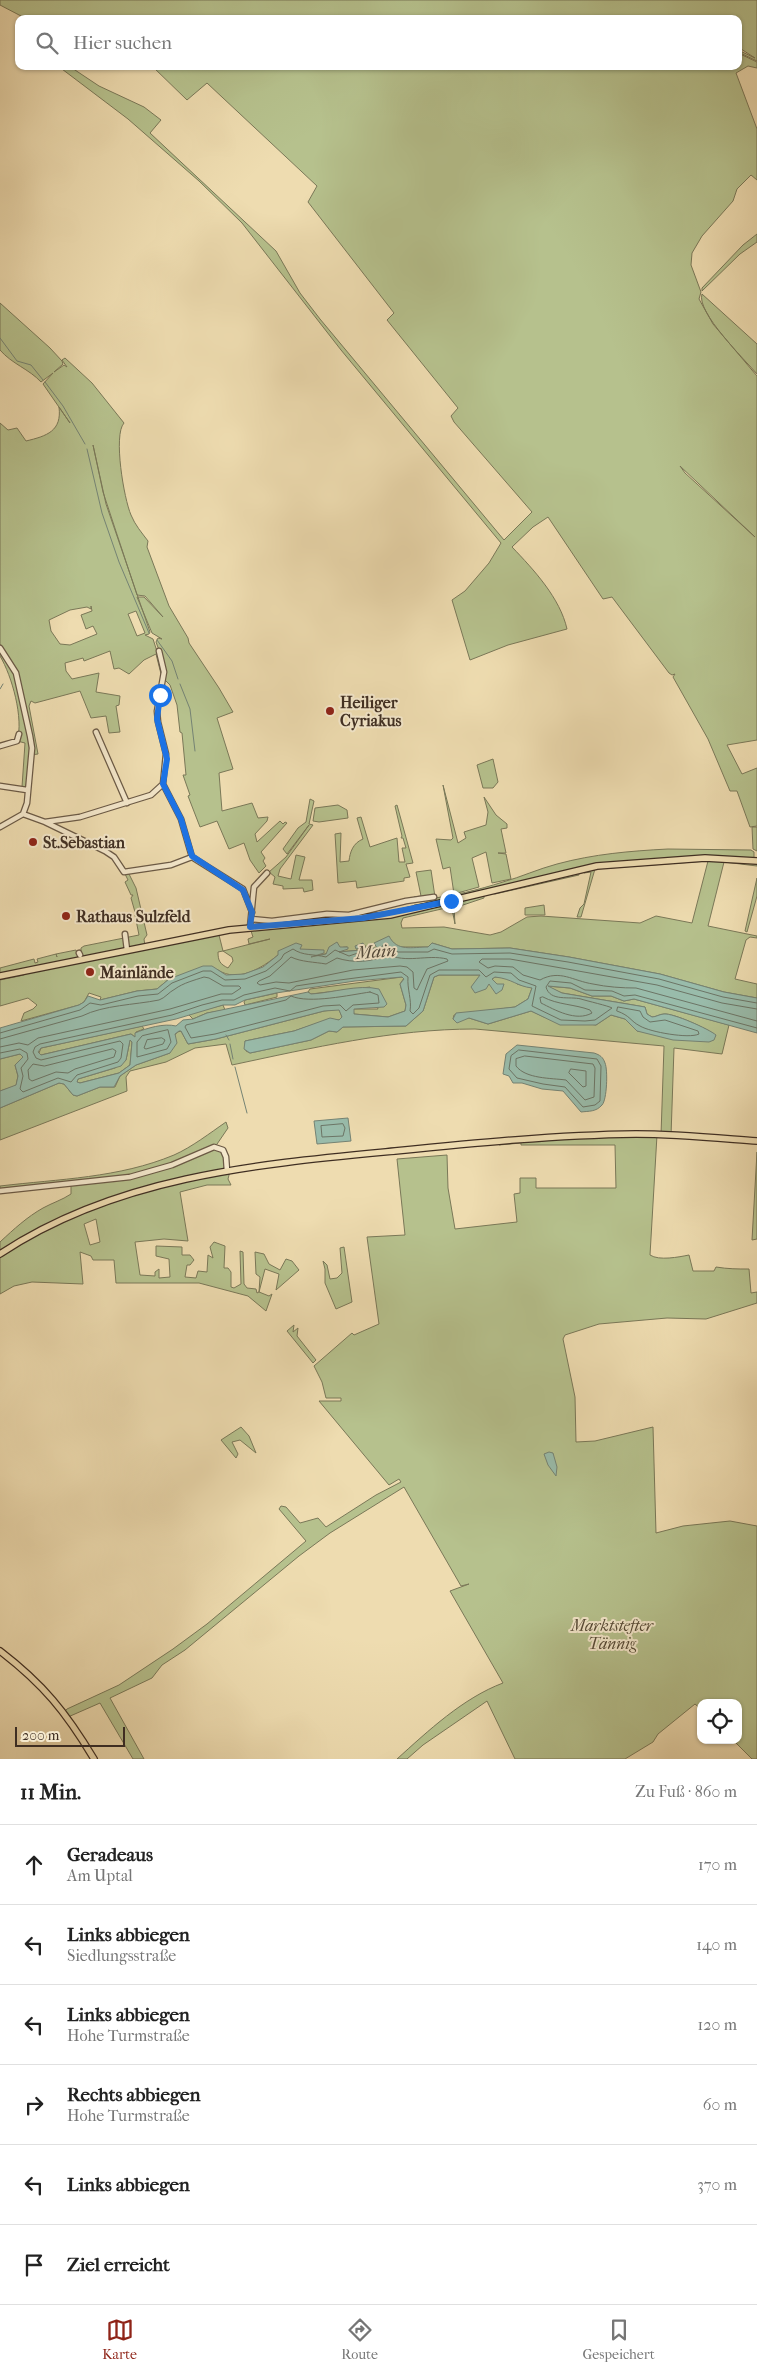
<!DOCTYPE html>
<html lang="de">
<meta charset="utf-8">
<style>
body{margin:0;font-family:"IM FELL French Canon",serif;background:#f2f2f2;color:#222}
.controls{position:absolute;right:15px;bottom:15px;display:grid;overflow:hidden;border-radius:10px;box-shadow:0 1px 4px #0004}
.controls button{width:45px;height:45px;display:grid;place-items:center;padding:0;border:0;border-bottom:1px solid #e0e0e0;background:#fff;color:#222;font:25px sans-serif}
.scale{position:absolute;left:15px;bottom:12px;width:110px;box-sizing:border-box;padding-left:5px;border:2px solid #3f2e22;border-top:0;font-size:14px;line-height:18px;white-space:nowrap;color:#3f2e22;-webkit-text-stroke:4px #f4e8cc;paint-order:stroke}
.stop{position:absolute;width:15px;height:15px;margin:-11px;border:4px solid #1a73e8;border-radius:50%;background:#fff}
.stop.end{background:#1a73e8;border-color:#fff;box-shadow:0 1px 5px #0008}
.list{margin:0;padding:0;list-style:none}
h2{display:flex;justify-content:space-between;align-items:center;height:65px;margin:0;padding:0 20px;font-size:21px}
h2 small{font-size:16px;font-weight:400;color:#767676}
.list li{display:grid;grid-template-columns:32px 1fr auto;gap:15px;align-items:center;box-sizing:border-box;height:80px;padding:0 20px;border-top:1px solid #e0e0e0}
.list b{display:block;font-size:19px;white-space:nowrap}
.list p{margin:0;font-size:16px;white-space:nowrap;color:#767676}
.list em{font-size:16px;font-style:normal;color:#767676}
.icon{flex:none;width:28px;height:28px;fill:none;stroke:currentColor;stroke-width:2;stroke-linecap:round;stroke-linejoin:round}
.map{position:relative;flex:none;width:757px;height:1759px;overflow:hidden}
.search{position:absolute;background:#fff;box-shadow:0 1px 4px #0004;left:15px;right:15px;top:15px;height:55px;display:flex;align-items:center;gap:12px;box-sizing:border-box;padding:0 18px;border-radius:10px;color:#767676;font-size:19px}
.sheet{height:545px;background:#fff}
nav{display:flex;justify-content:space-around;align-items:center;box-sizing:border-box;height:70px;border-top:1px solid #e0e0e0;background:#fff;font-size:14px;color:#767676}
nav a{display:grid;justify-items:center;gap:2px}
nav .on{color:#8f2418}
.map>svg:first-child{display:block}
</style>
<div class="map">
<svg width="757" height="1759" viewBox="0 0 757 1759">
<rect width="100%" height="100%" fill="#eedcb0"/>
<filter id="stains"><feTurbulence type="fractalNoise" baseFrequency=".004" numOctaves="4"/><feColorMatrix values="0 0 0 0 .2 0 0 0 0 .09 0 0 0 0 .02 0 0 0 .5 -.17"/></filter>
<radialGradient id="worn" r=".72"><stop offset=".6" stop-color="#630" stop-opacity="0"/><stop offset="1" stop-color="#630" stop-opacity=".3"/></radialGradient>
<path fill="#b6c18d" stroke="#7a7858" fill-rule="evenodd" d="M0 0H757V61L738 52V50L755 58 738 47V19L31 18 21 16 0 5Z
M738 53 757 62V68L748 66 736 73 757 129V180L751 175 737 189 733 201 702 236 692 253 691 265 701 292 699 299 713 324 757 376V740L727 745 742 774 757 768V826L750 827 737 791H730L708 739 673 677 675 674 672 675 669 673 612 597 603 599 548 517 533 527 512 547C534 570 560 598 567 629L508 645 470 660 452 600 465 591 489 563 501 543 341 350 242 223 199 181 128 119 58 66H69L99 86 144 107 161 120 150 133 276 251 300 293 320 319 504 540 532 512 454 422 451 416 458 408 387 320 394 313 308 202 317 186 207 83 187 100 152 66H738ZM680 466 755 537 685 473Z
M757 234V242L740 254 702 291V288L743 245Z
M702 294 757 344V374C745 360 696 312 702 294Z
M0 303 50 348 62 361 63 364 54 372 64 365 67 367 62 360 65 358 92 383 124 423C113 435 124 499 131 515 135 525 142 533 148 541L147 547 169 606 188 638 189 643 219 688 233 712 217 718 233 769 219 773 222 811 252 803 258 818 268 817 267 821 255 834 257 842 280 821 283 824 285 822 287 823 261 852 265 858 263 861 266 866 259 873 250 860 244 843 229 849 217 821 200 827 188 796 190 795 183 775H186L182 733 180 732 177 705 170 685 165 680 163 661 156 642 158 638 162 639 152 633 137 597H144L163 617 145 596 137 595 103 492 93 445 106 504 150 632 149 634 145 635 153 639 162 667V678L156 654 144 660 129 674 119 668 114 669 110 651 84 661 83 658 65 663 66 671 72 679 99 673 96 692 120 696 119 705 116 706 120 732 109 733 106 716 91 718 80 691 35 703 31 701 29 706 38 754 30 755 26 788 22 787 25 743 17 741C24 719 12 676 0 656V423L8 430 17 428 26 441C47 436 62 431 59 407L70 423 43 384 53 373 41 382C29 369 12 364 0 350ZM91 606 92 611 81 615 86 629 93 626 97 634 70 645 60 644 51 631 49 620 70 610 87 607 91 609ZM136 611 145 633 137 636 128 614Z
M493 759 498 782 493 788H483L477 765Z
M443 785 458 843 466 838 464 832 486 825 488 812 484 797 496 815 507 824V828L501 829 506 853H498L506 854 511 879 492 883 486 852 472 858 479 887 454 894 450 867 443 869 436 839 451 840 453 838Z
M310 799 314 801 309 824 313 825 280 869 278 876 291 879 296 855 305 857 299 880H312L313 890 304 892 303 888 283 889V886L273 884 275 877 269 872 286 857 309 825 287 854 283 849 298 828 306 822Z
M338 805 347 810 348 818 319 822 313 821 315 808Z
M397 805 413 863 406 864 410 877 404 878V881L357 888 356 881 338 883 335 834 341 833 340 862 349 861C350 852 353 843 363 839L357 818 361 817 370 847 397 838 399 862H405L402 848H406L403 838H401L402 836 395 806Z
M752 827H757V851L753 849Z
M668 849 751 850 754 852V859L634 861 413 907 414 905 427 903V899C453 896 478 890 503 882 521 877 538 869 557 864 594 854 630 851 668 849Z
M706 859 757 862V866L724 862 708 926 757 936V938L750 937 746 940 735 979 757 984V998L724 992 660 974 569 957 510 948 452 949 432 943 428 947H398L387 939 377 946 378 948 366 949 365 945 356 949 361 948V950L339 952 347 947C338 947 334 952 325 954 311 958 294 955 278 955 262 968 238 983 218 970L169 979 157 989 137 991 100 1000 101 997 89 993 84 1002 79 1005 21 1021 24 1013 33 1009 37 1005 28 998 0 1006V980L24 975 23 971 0 976V968L34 959 35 963 38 962 37 959 56 954 57 957 56 954 76 950 77 954 81 953V948L84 946 139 935 135 915H138V912H135L131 898 133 895H131L125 882 128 880 125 874 128 872 136 888 147 935 144 939 145 946 218 931 223 951 270 939 249 944 248 939 253 937 250 928 365 920 484 895V898L454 908 455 924 452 909 450 907 403 918 401 923 402 928 444 927 490 935 501 932 527 917 541 916 640 923 656 916 692 923 708 861 595 869 581 917H577L580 908 584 904 591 872 584 873 585 869ZM223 951 232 957 233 961 228 968C220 964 218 961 218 952Z
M431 870 435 897 414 899V897L421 896 416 872Z
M578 871 579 875 495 894 490 893Z
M757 878V896L747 932 745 931Z
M544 905 545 915H525V908Z
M439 975H481L489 984H497L492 979 495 977 511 978 517 984 532 988 528 999 515 1007 454 1015 453 1019 469 1018 488 1024 531 1011 544 1017 596 1025 611 1015 625 1019 637 1031 716 1036C709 1029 673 1013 664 1014 660 1014 656 1017 652 1017L647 1014 645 1007 562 993 546 986 570 988 592 996H611L624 1001 634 999 729 1025 722 1054 674 1048 671 1136 661 1135 664 1046 475 1029C393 1029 312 1048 232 1065L226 1044 195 1048 166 1062 130 1071 126 1077 127 1091 0 1140V1108L59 1083 64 1084 73 1095 77 1096 100 1087H115L120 1076 136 1065 170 1053C172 1045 172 1032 181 1031L188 1044 216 1039 324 1011 339 1009 342 1017 339 1020 330 1019 294 1031 245 1041 246 1051 250 1053 311 1040 329 1031 337 1032 343 1027 406 1026 423 1011 434 977Z
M402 977 404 978 400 984 406 1005 405 1011 388 1017 354 1014 353 1009H378L370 987 311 994 308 992 310 989Z
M277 993V997L245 1005 244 1002 245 1000Z
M223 1005 225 1010 207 1013 193 1019 188 1014Z
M142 1026 144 1029 136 1032 135 1037 131 1034 41 1055 39 1053 41 1048Z
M130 1040 132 1042 130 1065 119 1073 80 1083 77 1082 78 1079 115 1068 126 1060Z
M20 1054 23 1057 15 1065 18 1076 16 1086 0 1091V1059Z
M226 1122 228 1128 215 1147 223 1150 230 1171 228 1179 231 1185H207L180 1192 188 1241 164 1239 135 1242 140 1275 155 1276V1272L159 1269V1278L170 1277 169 1259 156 1256V1246L182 1247V1255H190L194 1260 190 1265H187L185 1277 196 1278 198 1271 207 1272 208 1255 213 1258 210 1247 214 1242 225 1246 224 1268H228L231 1272V1287L234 1288 241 1284 240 1251 243 1252 244 1284 247 1288 256 1289 257 1293 259 1292 260 1277 256 1274 255 1252 264 1254 269 1264 280 1270 286 1259 292 1261 299 1270 276 1290 279 1274 265 1269 259 1292 269 1296 272 1294 266 1311 248 1296 199 1283H116L114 1260H93L91 1256 80 1252 83 1284 32 1282 14 1286 0 1294V1242C14 1229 27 1217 43 1208 52 1203 62 1200 71 1194V1185L0 1191V1186C59 1179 119 1178 174 1155 192 1147 210 1133 226 1122ZM96 1219 100 1242 90 1245 84 1224Z
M657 1135 650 1255C659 1261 679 1257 689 1255L693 1271H714L716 1267C728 1269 738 1269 749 1269L751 1293 757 1292V1303L706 1319 667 1318 599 1324 565 1335 563 1339 575 1397 576 1442 595 1441 653 1427 656 1533 683 1526 730 1521 757 1526V1759H752L733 1740H738V1703H701V1709L695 1704 658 1734 653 1742 625 1759H515L487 1701 423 1745 407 1759H397C428 1731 463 1698 503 1683L450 1591 469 1584 461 1586 404 1487 330 1533 299 1556 185 1650 162 1665 152 1678 110 1698 144 1759H133L100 1703 68 1717 64 1712 67 1709 119 1685 173 1649 207 1624 306 1541 279 1509 281 1506 286 1507 300 1523 318 1518 326 1527 376 1495 401 1482 399 1479 389 1485 319 1401H341V1398H326L322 1382 314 1366 352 1333 354 1335 379 1324 367 1237 405 1235 397 1159 447 1155 448 1188 455 1229 517 1222 514 1194 520 1193V1178H536V1188H616L615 1145H521V1143L499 1145 500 1141Z
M757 1152V1239L752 1240Z
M344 1247 352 1302 336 1309 325 1283V1269L323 1261 327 1265 330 1279 337 1278 342 1273 340 1248Z
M294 1325 293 1332 298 1328 297 1336 316 1360 313 1363 287 1331Z
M241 1427 249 1436 256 1453 240 1440 232 1442 238 1454 236 1458 221 1440Z"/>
<path fill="#99bcab" stroke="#758374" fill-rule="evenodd" d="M389 936C397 952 412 947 428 947L432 943 452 949 510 948 569 957 660 974 724 992 757 998V1033L634 999 624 1001 611 996H592L570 988 548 986 562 993 645 1007 647 1014 652 1017C656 1017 660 1014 664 1014 673 1013 709 1029 716 1035L714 1040 709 1042 673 1040 637 1031 625 1019 611 1015 596 1025H560L531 1011 488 1024 469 1018 457 1023 453 1019 456 1013 515 1007 528 999 532 988C516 986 513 979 495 977L492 979 497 984H504L502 990 496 994 489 984 486 989 475 993 471 987 480 975H439L434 977 423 1011 406 1026 343 1027 337 1032 329 1031 311 1040 250 1053 244 1049 245 1041 294 1031 330 1018 339 1020 342 1017 339 1010 324 1011 216 1039 188 1044 181 1031H179L175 1034 177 1043 170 1053 136 1065 120 1076 114 1087H100L77 1096 73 1095 64 1084 59 1083 0 1108V1091L16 1085 18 1076 15 1065 23 1057 20 1054 0 1059V1028L79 1005 84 1002 88 996 100 1000 137 991 157 989 169 979 203 966H212L226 975 244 974 263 967 278 955V951L296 943 302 945 300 949 324 950V953L311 957 326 954 329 947 337 942 340 947H348V949L339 952 361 950V948L356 949 355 946 363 943 366 949 377 948 374 943ZM402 977 404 979 400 984 406 1005 405 1011 388 1017 354 1014V1009L384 1007 387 1004 379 989C358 984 332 993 311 994L308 992 207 1013 193 1019 183 1020 176 1026C164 1023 147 1028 135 1033V1037L131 1034 41 1055 38 1052 41 1048 176 1019 223 1005H235L245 1000 276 993 355 981ZM130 1040 132 1042 130 1065 119 1073 80 1083 77 1082 78 1079 121 1066 126 1060Z
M517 1045 594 1053C600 1055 603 1057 605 1063 608 1070 607 1100 602 1105 596 1112 589 1111 581 1112L563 1091 542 1089 522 1083H513L509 1076 503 1074 506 1054Z
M348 1118 351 1141 317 1144 314 1121Z
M549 1452 553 1453 557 1467 556 1476 548 1465 544 1454Z"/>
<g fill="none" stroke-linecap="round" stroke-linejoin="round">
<path stroke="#6c7566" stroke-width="1" d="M387 954C406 964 427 954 447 959L448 961 427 969 417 990 414 988 413 972 407 967 400 966 353 970 289 983 276 982 260 985 257 983 259 981 270 976 291 957C301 962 315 962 326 964L337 958C352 963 373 963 387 954Z
M370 992 378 995 379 1003 353 1005 346 1011 340 1005 323 1006 215 1034 191 1038 185 1027 186 1025 286 1000 291 996C309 1004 350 995 370 992Z
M543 997C558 1005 574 1004 590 1010L592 1013C576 1022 555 1010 541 1003L540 998Z
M618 1007 640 1011 643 1017 650 1022 665 1020 698 1031 699 1034C689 1039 650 1032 640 1026 630 1021 631 1016 617 1011Z
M757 1009 722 1003 657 985 567 969 510 959H482L479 962 488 968 495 966 513 967 523 975 540 980C560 969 573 981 593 984 607 987 622 988 636 988L757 1021
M168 1030 171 1042 167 1049 137 1057V1042L142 1036Z
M0 1033 80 1010 90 1003 101 1005 138 996 158 994 172 983 203 971H211L225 980 245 979 266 971 281 959 284 954 293 949C303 956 314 954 326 957L335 950 349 956 361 952 377 953 384 944 398 952H428L434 949 452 954 510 953 568 962 659 979 723 997 757 1003
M162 1038 165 1040 163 1044 146 1049 144 1048 147 1040Z
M0 1039 82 1016C104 1005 134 1005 159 1000 165 998 169 992 175 989 183 983 195 980 204 977L209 978 223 986H239L241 988 232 994H221L170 1009 38 1038 28 1045 19 1043 0 1047
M113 1049 116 1051 114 1057 75 1069 68 1073 56 1072 32 1081 29 1079 28 1070 33 1064 44 1066Z
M519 1050 597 1059 601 1066 600 1101 595 1105 583 1107 565 1087 543 1084 517 1078 509 1069 511 1056Z
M0 1053 20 1049 27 1053 28 1059 21 1068 23 1076 20 1089 23 1092 58 1078 71 1082 77 1075 118 1062 121 1058 123 1044 120 1041 41 1060 36 1058 33 1052 35 1047 40 1044 172 1015 202 1005 222 1000H234L244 995 275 988 290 991 296 986 309 984 401 972 408 977C407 989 412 1000 410 1011L413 1014 419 1008 430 975 439 970H479L486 977 494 972 511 973 519 980 536 986 532 1006 561 1020 585 1021 595 1020 612 1008C609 1006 587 1001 581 999 570 996 550 1002 546 987L550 981 571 983 585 990 612 991 624 996 635 995 757 1028
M525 1056 593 1064 595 1068 594 1097 585 1100 566 1080C551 1078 526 1079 516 1066V1059Z
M571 1069 586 1071V1086L583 1087 569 1073Z
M343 1124 345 1128 343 1136 322 1137 321 1126Z"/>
<path stroke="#758374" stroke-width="1" d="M0 338 17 361 31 365 43 380
M45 382 63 406 85 444
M87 449 102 513 119 562 149 633
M157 640 172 661 178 679
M180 684 190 709 195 751
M0 689 3 684
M226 1035 229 1040
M230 1044 233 1059
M235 1067 247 1113"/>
<g stroke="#6b5a46" stroke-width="7">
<path id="minor" d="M0 648 16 673 30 736 32 748 27 803 23 814
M96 732 127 803
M0 746 17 741 19 734
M163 784 181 819 192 857
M0 786 27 790
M23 814 45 822 80 817 151 795 163 784 166 754 158 722 157 711 164 672 159 651
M45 822 105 851 114 857 124 872 171 865 192 857
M0 827 23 814
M192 857 243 889 252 912
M251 919 272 921 327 914 349 915 406 901 434 897
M250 927 254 887 267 873
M125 934 127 950
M79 953 80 955
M0 1191 130 1177 172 1165 214 1147 223 1150 226 1157 227 1171"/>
</g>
<g stroke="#3f2e22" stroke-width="8">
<path id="major" d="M0 976 229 930 390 915 597 866 705 858 757 861
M0 1254C117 1176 259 1164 395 1151 475 1143 556 1135 636 1134 677 1134 717 1138 757 1141
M0 1651C43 1684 66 1712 94 1759"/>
</g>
<use href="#minor" stroke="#f4e8cc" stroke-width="4.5"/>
<use href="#major" stroke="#eedcb0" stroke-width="5.5"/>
</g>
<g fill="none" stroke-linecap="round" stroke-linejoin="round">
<path stroke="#1a73e8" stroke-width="6" d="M160 695 157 719 167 759 163 784 181 819 192 856 243 890 252 912 250 927 363 918 451 901"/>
</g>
<g fill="#8f2418" stroke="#f4e8cc" stroke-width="2">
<circle cx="330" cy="711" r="5"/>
<circle cx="33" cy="842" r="5"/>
<circle cx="66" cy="916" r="5"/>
<circle cx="90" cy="972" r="5"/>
</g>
<g text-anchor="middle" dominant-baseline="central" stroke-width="4" stroke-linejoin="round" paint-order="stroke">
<g font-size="16" font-weight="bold" fill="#3f2e22" stroke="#f4e8cc" text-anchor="start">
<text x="340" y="702">Heiliger<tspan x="340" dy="18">Cyriakus</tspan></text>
<text x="43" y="842">St.Sebastian</text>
<text x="76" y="916">Rathaus Sulzfeld</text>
<text x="100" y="972">Mainlände</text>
</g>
<g font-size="16" font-style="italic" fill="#574b37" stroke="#f4e8cc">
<text x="612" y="1625">Marktstefter<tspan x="612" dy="18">Tännig</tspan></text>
</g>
<g font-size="18" font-style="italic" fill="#514a3d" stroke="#f4e8cc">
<text transform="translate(376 952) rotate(-4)">Main</text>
</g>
</g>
<rect width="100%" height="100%" filter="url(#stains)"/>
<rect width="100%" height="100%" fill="url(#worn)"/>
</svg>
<div class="controls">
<button><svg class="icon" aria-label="locate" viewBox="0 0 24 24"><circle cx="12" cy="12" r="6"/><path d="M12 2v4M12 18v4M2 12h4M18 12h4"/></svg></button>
</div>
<div class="scale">200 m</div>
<div class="stop" style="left:160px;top:695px"></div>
<div class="stop end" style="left:451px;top:901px"></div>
<div class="search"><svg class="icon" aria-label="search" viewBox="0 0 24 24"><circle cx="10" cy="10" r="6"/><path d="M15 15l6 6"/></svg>Hier suchen</div>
</div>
<section class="sheet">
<h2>11 Min.<small>Zu Fuß · 860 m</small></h2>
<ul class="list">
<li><svg class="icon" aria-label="ahead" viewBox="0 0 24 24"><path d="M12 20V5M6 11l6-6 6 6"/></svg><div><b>Geradeaus</b><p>Am Uptal</p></div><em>170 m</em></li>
<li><svg class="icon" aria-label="left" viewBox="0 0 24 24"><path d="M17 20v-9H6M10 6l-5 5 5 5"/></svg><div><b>Links abbiegen</b><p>Siedlungsstraße</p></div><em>140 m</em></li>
<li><svg class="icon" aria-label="left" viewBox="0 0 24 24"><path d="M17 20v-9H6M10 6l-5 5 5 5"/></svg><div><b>Links abbiegen</b><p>Hohe Turmstraße</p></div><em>120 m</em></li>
<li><svg class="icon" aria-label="right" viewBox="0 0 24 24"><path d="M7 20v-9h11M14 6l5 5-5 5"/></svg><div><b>Rechts abbiegen</b><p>Hohe Turmstraße</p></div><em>60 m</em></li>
<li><svg class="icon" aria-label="left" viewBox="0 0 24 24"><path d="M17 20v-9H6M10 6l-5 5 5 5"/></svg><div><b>Links abbiegen</b></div><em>370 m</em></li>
<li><svg class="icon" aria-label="arrive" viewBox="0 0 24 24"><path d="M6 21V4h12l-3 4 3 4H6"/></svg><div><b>Ziel erreicht</b></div></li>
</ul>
</section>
<nav>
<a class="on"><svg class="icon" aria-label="map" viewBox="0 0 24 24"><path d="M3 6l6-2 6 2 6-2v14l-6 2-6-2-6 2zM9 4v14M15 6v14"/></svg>Karte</a>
<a><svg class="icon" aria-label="directions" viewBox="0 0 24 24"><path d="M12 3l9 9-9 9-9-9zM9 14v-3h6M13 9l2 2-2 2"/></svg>Route</a>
<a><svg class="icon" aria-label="saved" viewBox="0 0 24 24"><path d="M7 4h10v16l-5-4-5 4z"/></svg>Gespeichert</a>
</nav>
